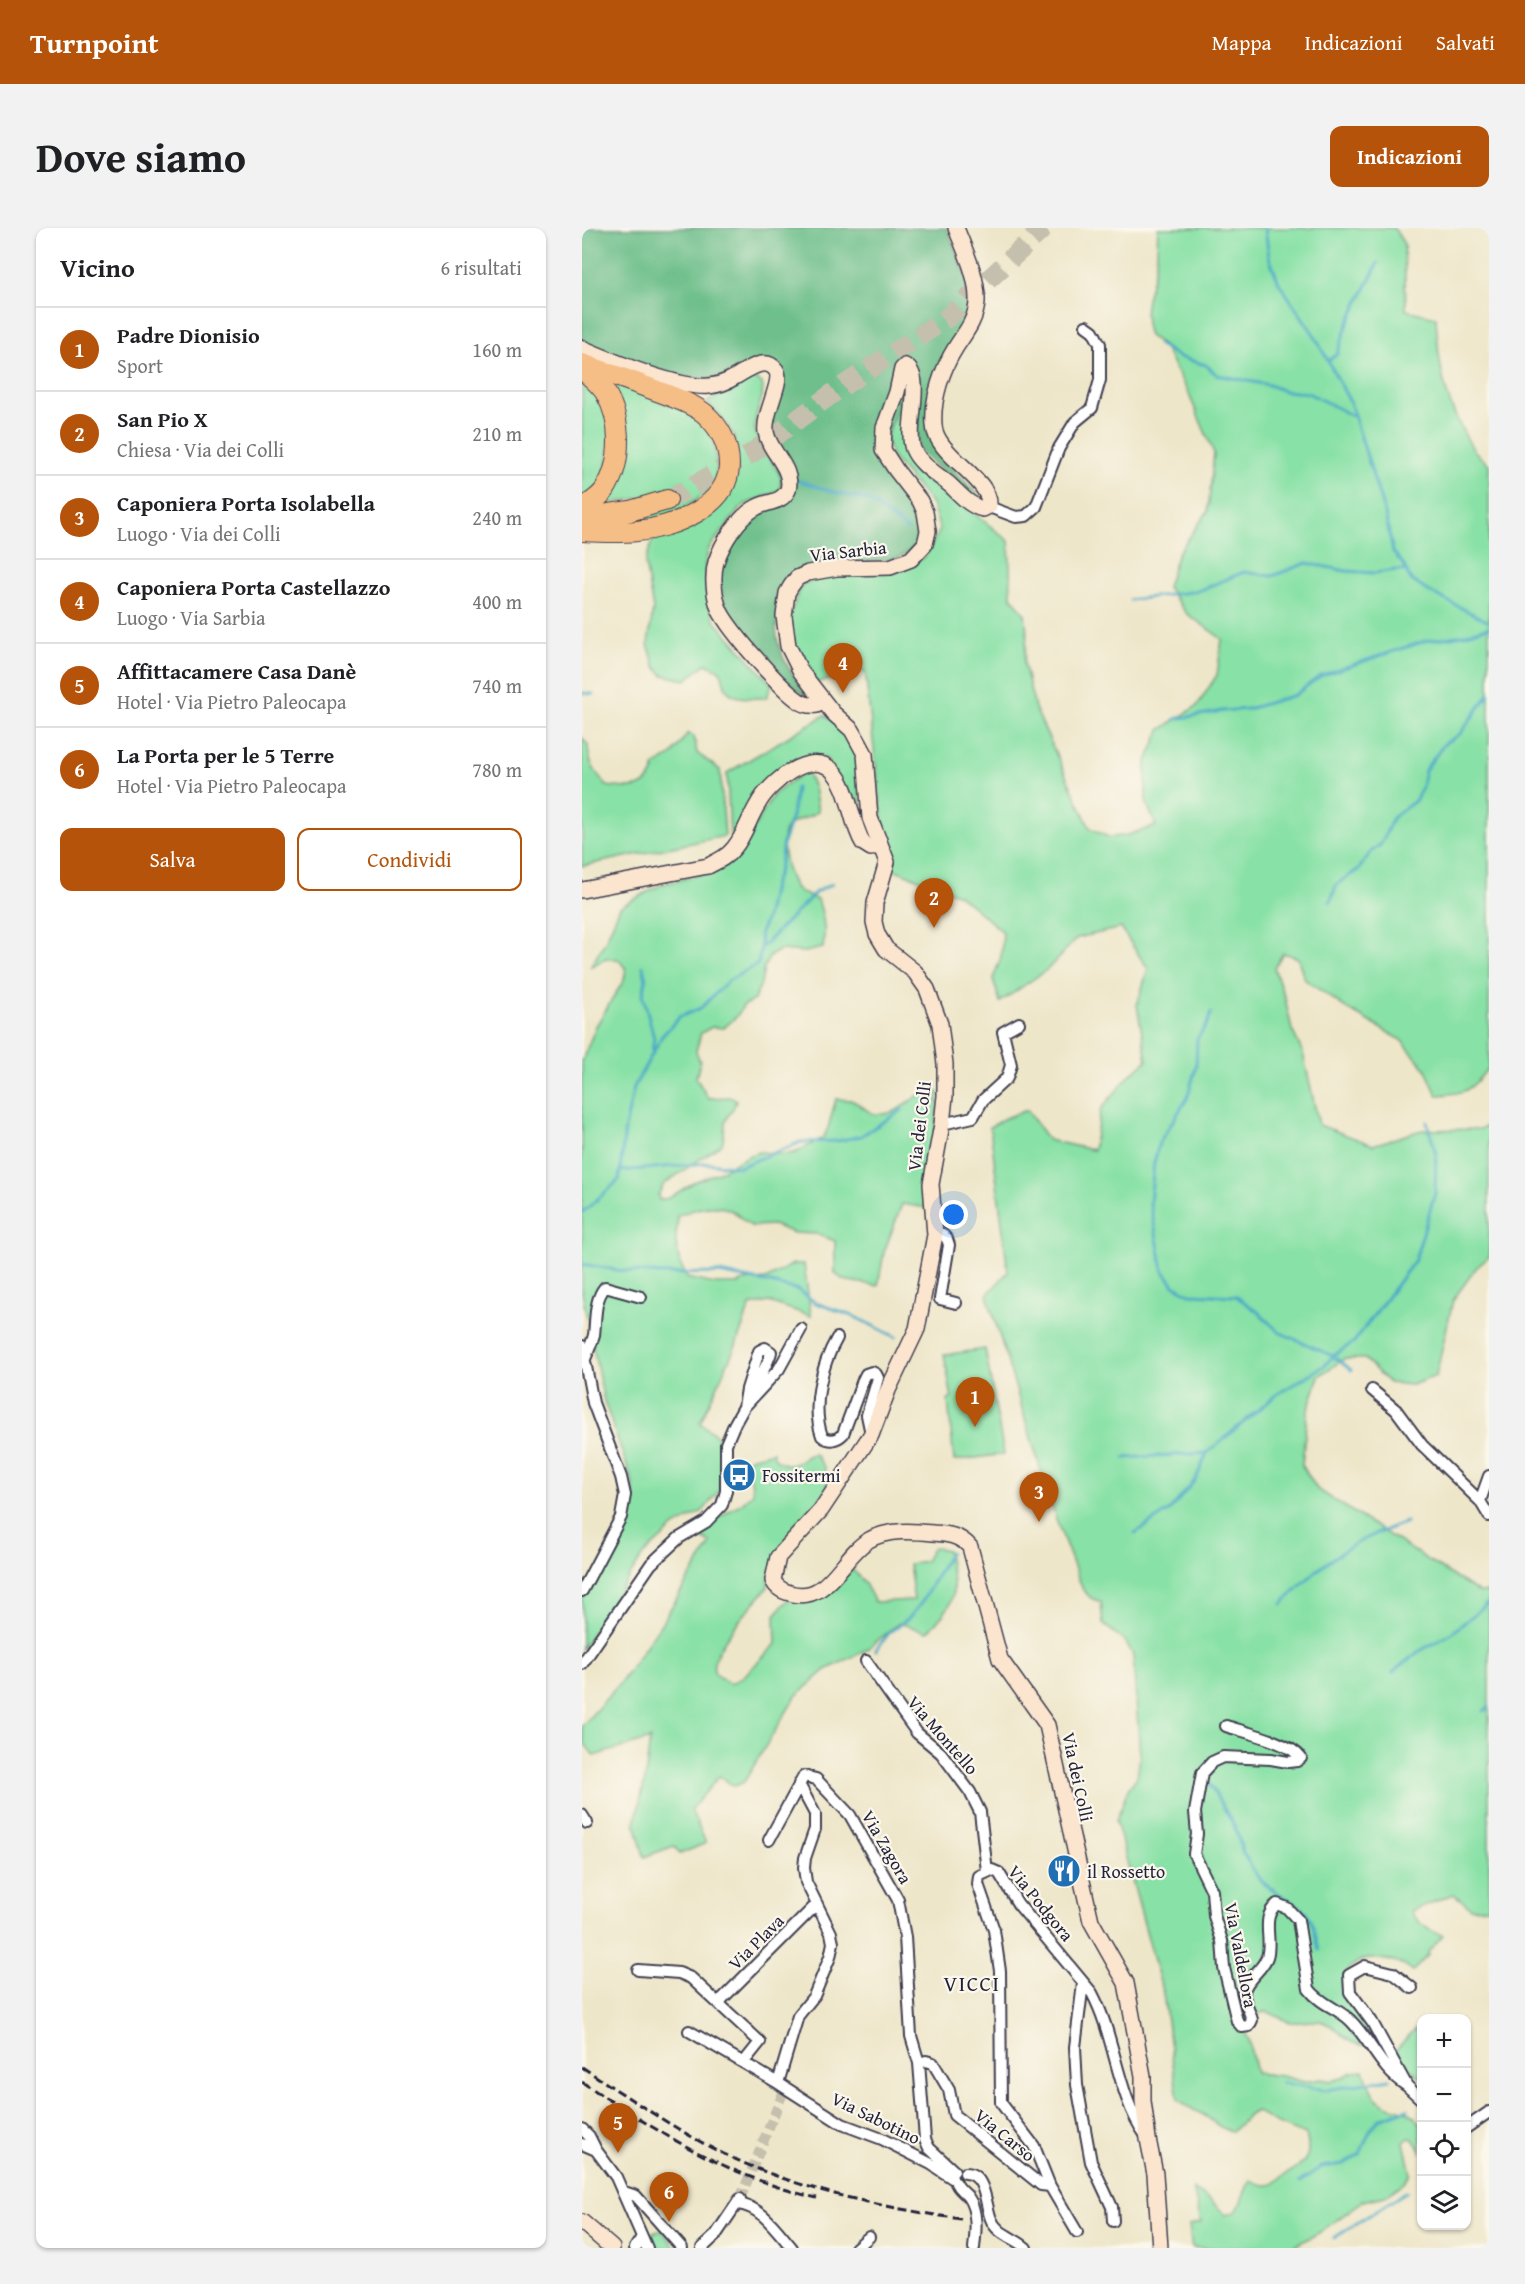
<!DOCTYPE html>
<html lang="it">
<meta charset="utf-8">
<style>
body{margin:0;font-family:"Gentium Book Plus",serif;background:#f2f2f2;color:#202124}
.controls{position:absolute;right:18px;bottom:18px;display:grid;overflow:hidden;border-radius:12px;box-shadow:0 2px 4px #0004}
.controls button{width:54px;height:54px;display:grid;place-items:center;padding:0;border:0;border-bottom:2px solid #e0e0e0;background:#fff;color:#202124;font:30px sans-serif}
.you{position:absolute;left:372px;top:987px;width:21px;height:21px;margin:-15px;border:4px solid #fff;border-radius:50%;background:#1a73e8;box-shadow:0 0 0 9px #1a73e833}
.badge{display:grid;place-items:center;width:39px;height:39px;border-radius:50%;background:#b45309;color:#fff;font-size:20px;font-weight:700}
.pin{position:absolute;translate:-50% -50px;filter:drop-shadow(0 2px 3px #0008)}
.pin::after{content:'';position:absolute;top:32px;width:21px;height:18px;background:inherit;clip-path:polygon(0 0,100% 0,50% 100%)}
.list{margin:0;padding:0;list-style:none}
h2{display:flex;justify-content:space-between;align-items:center;height:78px;margin:0;padding:0 24px;font-size:26px}
h2 small{font-size:20px;font-weight:400;color:#757577}
.list li{display:grid;grid-template-columns:39px 1fr auto;gap:18px;align-items:center;box-sizing:border-box;height:84px;padding:0 24px;border-top:2px solid #e0e0e0}
.list b{display:block;font-size:22px;white-space:nowrap}
.list p{margin:0;font-size:20px;white-space:nowrap;color:#757577}
.list em{font-size:20px;font-style:normal;color:#757577}
.actions{display:flex;gap:12px;padding:18px 24px}
.actions a{flex:1;padding:14px 0;border:2px solid #b45309;border-radius:12px;text-align:center;font-size:21px;color:#b45309}
.actions .main{background:#b45309;color:#fff}
.icon{flex:none;width:33px;height:33px;fill:none;stroke:currentColor;stroke-width:2;stroke-linecap:round;stroke-linejoin:round}
.map{position:relative;flex:none;width:907px;height:2020px;overflow:hidden;border-radius:12px}
header{display:flex;align-items:center;gap:36px;box-sizing:border-box;height:84px;padding:0 30px;background:#b45309;color:#fff}
header strong{font-size:28px}
nav{display:flex;gap:33px;margin-inline-start:auto;font-size:21px}
.intro{display:flex;align-items:center;justify-content:space-between;box-sizing:border-box;height:144px;padding:0 36px}
h1{margin:0;font-size:42px}
.button{padding:15px 27px;border-radius:12px;background:#b45309;color:#fff;font-size:21px;font-weight:700}
main{display:flex;gap:36px;padding:0 36px}
aside{flex:1;background:#fff;border-radius:12px;box-shadow:0 2px 4px #0004}
.map>svg:first-child{display:block}
</style>
<header>
<strong>Turnpoint</strong>
<nav><a>Mappa</a><a>Indicazioni</a><a>Salvati</a></nav>
</header>
<div class="intro"><h1>Dove siamo</h1><a class="button">Indicazioni</a></div>
<main>
<aside>
<h2>Vicino<small>6 risultati</small></h2>
<ul class="list">
<li><span class="badge">1</span><div><b>Padre Dionisio</b><p>Sport</p></div><em>160 m</em></li>
<li><span class="badge">2</span><div><b>San Pio X</b><p>Chiesa · Via dei Colli</p></div><em>210 m</em></li>
<li><span class="badge">3</span><div><b>Caponiera Porta Isolabella</b><p>Luogo · Via dei Colli</p></div><em>240 m</em></li>
<li><span class="badge">4</span><div><b>Caponiera Porta Castellazzo</b><p>Luogo · Via Sarbia</p></div><em>400 m</em></li>
<li><span class="badge">5</span><div><b>Affittacamere Casa Danè</b><p>Hotel · Via Pietro Paleocapa</p></div><em>740 m</em></li>
<li><span class="badge">6</span><div><b>La Porta per le 5 Terre</b><p>Hotel · Via Pietro Paleocapa</p></div><em>780 m</em></li>
</ul>
<div class="actions"><a class="main">Salva</a><a>Condividi</a></div>
</aside>
<div class="map">
<svg width="907" height="2020" viewBox="0 0 907 2020">
<rect width="100%" height="100%" fill="#fbf7ec"/>
<filter id="ink" filterUnits="userSpaceOnUse"><feTurbulence type="fractalNoise" baseFrequency=".0167" numOctaves="2"/><feDisplacementMap in="SourceGraphic" scale="12" xChannelSelector="R" yChannelSelector="G"/><feConvolveMatrix kernelMatrix="1 2 1 2 8 2 1 2 1" color-interpolation-filters="sRGB"/></filter>
<filter id="wash" filterUnits="userSpaceOnUse"><feTurbulence type="fractalNoise" baseFrequency=".008" numOctaves="4" result="noise"/><feDisplacementMap in="SourceGraphic" scale="24" xChannelSelector="R" yChannelSelector="G"/><feGaussianBlur stdDeviation="1.35" result="paint"/><feColorMatrix in="noise" values="0 0 0 0 0 0 0 0 0 0 0 0 0 0 0 0 0 1.4 0 .05"/><feComposite in="paint" operator="in"/></filter>
<g filter="url(#wash)">
<rect width="100%" height="100%" fill="#eee6c9"/>
<path fill="#88e1a6" stroke="#558270" stroke-width="1.5" d="M576 0H812L822 16 824 82 854 89C856 134 861 168 883 207 890 220 895 228 907 236V839C887 863 887 865 855 867L843 840 819 812 767 782 722 751 716 730 701 725 692 740 703 770 710 802 721 825 737 897 791 917 840 902 898 901 907 897V1029L894 1040 871 1072 854 1148 830 1157 807 1155 783 1131H762L737 1148 725 1185 720 1237 735 1261 896 1364H907V1679L889 1680 872 1666 829 1683C835 1695 848 1704 861 1707L846 1724 847 1726 831 1743C815 1730 774 1722 764 1747 761 1752 761 1759 763 1765 767 1775 778 1783 784 1791 788 1798 792 1805 795 1812L793 1817C758 1819 767 1804 741 1794 730 1790 720 1796 709 1794 700 1793 692 1784 683 1784 675 1785 669 1790 663 1794V1805L666 1810 674 1845 700 1848 722 1854 739 1851 750 1853 760 1850 770 1844 782 1843C786 1852 789 1867 798 1873 812 1884 828 1877 839 1897V1924L831 1911 827 1910 822 1914 829 1946 822 1955 803 1968 781 1973 738 2004 709 2020H610L607 1997 619 1994 611 1961 627 1971 644 1987 655 1983 668 1952C675 1955 683 1959 691 1956 694 1955 696 1952 698 1950 718 1938 732 1933 724 1907 711 1903 684 1892 675 1883 664 1887 660 1896 650 1903 639 1901 634 1896 625 1889 615 1883 605 1880 596 1871L581 1765 534 1593 546 1561 555 1549 558 1528 551 1427 544 1414 521 1396 519 1374 509 1370 501 1362 474 1291 405 1067 426 1044 408 899 421 891 445 882 466 912 511 922 519 881 548 847 565 832 555 777 566 741 539 700 495 710 466 741 418 774 411 751 419 729 421 704 377 667 311 641 300 590 283 443 233 455 215 429 207 390 219 357 244 347 315 344 343 329 358 302 350 276 310 229 304 211 322 158 324 157 326 159 321 219 339 243 427 313 429 368 443 386 445 406 442 435 453 480 508 600 526 609 542 608 574 598 564 573V536L578 502 615 478 635 447 640 411 604 385 585 359 596 325 626 283 632 225 606 164 580 116 567 108C557 78 570 62 574 34 576 23 575 11 576 0Z
M0 147 10 157 29 197 24 247 17 258 0 270Z
M14 148 109 185 127 203 132 214 135 240 132 254 127 262 113 273 83 290 68 294 18 295 76 266 32 275 9 277 38 208Z
M171 150 180 155C184 169 171 186 173 202 175 211 193 238 199 249L198 261 192 265 164 276 156 283 127 320 123 336 125 366 132 392 190 457 184 470C174 470 153 472 146 463 136 449 148 444 123 436L104 452 81 447 73 438 66 416 71 381 63 335 70 313 105 300 133 281 154 241 152 207 139 189 125 174Z
M243 487 264 505 277 526V565L282 592 281 595 277 594 245 531 238 528 225 529 208 537 155 605 148 606 145 545Z
M106 505 112 508 115 525 138 542 143 608 0 638V510L6 517C6 535 13 544 25 558 48 561 67 565 73 537L89 528Z
M225 544 232 560 236 583C228 591 215 590 206 598 195 607 205 652 215 661 220 666 229 669 236 672 242 688 244 703 241 720L223 724 198 722 188 728 182 739 179 756 172 772 161 778 155 788 142 800 130 799 119 805 114 823 118 834 114 850 126 870 150 869 154 872C153 882 144 887 143 895 142 903 142 909 140 916L82 956 76 967 77 972 87 970 112 954 137 944 168 927 178 924 201 926 213 925 241 910 246 900 254 871C258 872 264 871 268 872 282 876 284 888 302 886 323 884 335 859 357 864L345 980 320 976 302 1024 296 1058 261 1052 253 1045V1013L235 1006 212 1005 191 997 169 998C162 994 157 987 150 983 133 974 111 981 95 988 97 996 93 1004 94 1013 95 1026 99 1039 105 1050L132 1056H156L161 1053 184 1051 211 1036H222L229 1088 187 1074 168 1078 154 1117 118 1195 138 1210 139 1248 137 1263 121 1283 92 1299 61 1327 0 1421V1371L47 1286 52 1272 51 1255 22 1173 0 1065V833L14 798 42 752 44 741 36 731H24L9 738 23 714 38 679 78 657 128 644 153 631 191 567 209 553Z
M403 1121 422 1226 372 1233 366 1172 370 1170 362 1127Z
M191 1224C192 1231 194 1233 200 1235 215 1242 219 1227 233 1226L243 1240 246 1259 187 1347 186 1359C175 1373 122 1427 133 1445 136 1449 144 1453 148 1456L161 1449 194 1416 193 1387 208 1369C244 1369 246 1367 270 1341L282 1354 293 1374 332 1372 327 1336 343 1333 351 1319 365 1322C374 1365 378 1372 345 1404L317 1395 284 1422 244 1442 214 1468 162 1554 152 1558 137 1548 109 1582 124 1615 98 1626 92 1618 62 1629 53 1595 63 1552 68 1511 12 1528 3 1516 0 1498 40 1453 79 1396 129 1315 111 1305 160 1275 171 1265 169 1251 158 1238 168 1230Z
M833 1801 839 1807V1850L811 1825Z
M80 2002 94 2020C80 2020 69 2020 64 2007Z"/>
<path fill="#6ebf8b" stroke="#487063" stroke-width="1.5" d="M0 0H365L387 55 389 75 346 201C350 232 386 250 402 275L395 272 339 225 336 217 332 136 297 229C316 259 370 304 316 330L221 340C214 353 200 372 196 386 188 416 209 445 225 468L218 464 191 440 151 394 142 376 137 345 150 313 169 289 204 274 188 201 199 140 153 144 127 152 99 148 60 138 0 116Z"/>
<g fill="none" stroke-linecap="round" stroke-linejoin="round">
<path stroke="#47a9c6" stroke-width="3" d="M683 0 687 29 697 55 731 105 768 174 803 286 811 324 821 336 829 352 844 362 907 394
M0 10 5 0
M576 116 597 129 624 137 635 147 687 157 703 163 726 165 771 188
M746 133 755 126 766 95 796 35
M215 252 251 264 286 272 326 302
M548 372 616 363 662 344 690 348 725 335 764 343 792 345 814 342 825 343
M0 465 11 466
M593 491 641 483 666 481 713 467 738 448 806 425 843 413 881 407 907 399
M748 674 755 656 777 641 788 625 799 616 811 589 833 573 840 559 843 542 863 515 878 506 907 466
M179 720 234 664 250 656
M61 738 64 752 61 767 72 810 70 823
M629 785 625 796 615 811 614 839 605 871 577 915 572 935 568 975 581 1042 592 1057 608 1066 654 1068 676 1084 697 1104 751 1128 769 1142
M38 943 126 935 157 939 219 914 255 913 279 908 320 882
M0 985 37 952 43 900 52 859 80 808 97 789 119 780 146 753 176 736 179 720 178 705 184 691 191 658 197 642 201 615 210 588 214 560
M0 1036 40 1043 82 1046 137 1045 189 1055 216 1062 234 1075 271 1088 314 1109
M542 1230 625 1225
M553 1305 588 1282 614 1251 625 1225 694 1167 742 1138 751 1128 772 1114 833 1032 853 965 854 926 845 894
M700 1376C724 1351 752 1325 785 1310 798 1304 811 1299 824 1294
M294 1422 307 1405 328 1389 340 1374 368 1324
M811 1444 836 1424 870 1405 907 1374
M902 1483 907 1479
M625 1552 653 1599 661 1625 675 1648 683 1656 724 1684 730 1695 737 1722
M700 1855 743 1862 808 1851
M718 1954 739 1939 762 1936 778 1926 788 1903 797 1891 826 1881
M752 2010 825 1963"/>
</g>
</g>
<g filter="url(#ink)">
<g fill="none" stroke-linecap="round" stroke-linejoin="round">
<path stroke="#c5bfad" stroke-width="10" stroke-dasharray="10 5" stroke-linecap="butt" d="M158 1971 203 1860"/>
<path stroke="#c5bfad" stroke-width="20" stroke-dasharray="20 10" stroke-linecap="butt" d="M85 272 170 225 258 160 365 90 462 0"/>
<g stroke="#413f50" stroke-width="14">
<path id="street" d="M407 279 434 289 444 288 454 279 477 220 493 194 510 180 518 152V116L511 103 504 98
M360 896 391 889 401 872 425 850 429 837 421 804 437 795
M353 1007 360 1006 365 1011 367 1017 358 1071 374 1075
M255 1110C240 1136 229 1178 240 1208 247 1214 255 1212 261 1206L281 1152 284 1146 290 1144 294 1146 296 1150 285 1187 289 1206
M0 1118 11 1175 39 1249 43 1267 39 1289 0 1363
M183 1120 189 1124C189 1131 167 1169 162 1179L165 1161 177 1123Z
M3 1131C6 1123 10 1115 12 1107 14 1091 12 1072 23 1059L59 1069
M790 1162 814 1182 840 1217 898 1273 907 1288
M898 1273 907 1248
M284 1433 335 1505 359 1525 388 1564 398 1584 405 1643
M0 1436 69 1336 97 1310 124 1294 140 1277 144 1263V1216L152 1197 162 1179 197 1141 219 1101
M644 1498C662 1504 708 1514 719 1530L715 1533 706 1534 689 1531 641 1529 630 1534 620 1545 613 1584 615 1606 612 1626 630 1663 632 1688 640 1713 642 1740 655 1793 660 1799 667 1798 670 1792C668 1783 659 1770 663 1760 667 1749 681 1741 685 1729 691 1711 678 1690 695 1676L705 1680 716 1692 727 1761C738 1776 755 1780 768 1792 790 1814 798 1841 825 1858
M217 1556 233 1586V1601L223 1630 222 1640 224 1654 249 1705 251 1715 248 1729 232 1768 216 1788 196 1855 260 1896 300 1911 349 1936 370 1950
M0 1587 5 1595
M187 1612 222 1548 234 1551 268 1587 316 1672 323 1709 329 1808 337 1835
M56 1742 97 1745 109 1750 178 1814 162 1834
M501 1755 493 1819 495 1857 509 1934 530 1979 531 1993
M830 1760 811 1745 783 1738 767 1747 768 1764 790 1794 825 1858 840 1872
M136 1775 235 1676
M107 1803 196 1855
M884 1900 907 1884
M0 1901 7 1908 14 1922 34 1949 65 2020
M0 1916 14 1922
M372 1943 347 1920 343 1911 337 1835 344 1833 351 1835 367 1862 372 1887 459 1957 468 1958 452 1918 419 1875 418 1743 412 1702 396 1656 397 1648 410 1642 417 1645 436 1676 510 1765C534 1810 534 1865 564 1908
M383 1945C404 1945 403 1977 409 1991 415 2007 432 2009 444 2020
M374 1955C377 1962 381 1963 386 1969 396 1983 394 2003 392 2020
M468 1958 495 2004
M42 1964 54 1968 100 2020
M155 1976C180 1978 195 2003 210 2020
M53 2020 60 2009
M120 2020 133 2008 158 1971
M274 2020 287 2009"/>
</g>
<g stroke="#413f50" stroke-width="18">
<path id="secondary" d="M374 0C383 23 396 49 395 74 394 92 383 105 374 119 360 141 350 171 352 197 353 227 410 251 407 278L401 281C387 278 378 266 368 257 355 246 338 237 331 221 323 200 343 148 323 138L320 141 315 164 302 200 301 222 314 242 338 273 343 284 346 303 343 316 329 331 308 339 255 340 226 345 215 350 209 358 205 365 202 388 206 418 219 444 251 485 270 502 283 526 288 590 305 634 293 675 292 694 295 706 304 721 333 744 345 761 358 796 363 836V868L360 896 349 956 353 1007 335 1101 306 1162 289 1207 239 1282 196 1329 191 1352C194 1360 200 1363 208 1365 246 1377 260 1327 287 1312 306 1301 330 1303 351 1305 365 1306 378 1307 388 1319L418 1431 465 1497 509 1693 544 1755 561 1848V1873L566 1911 573 1946 578 2020
M0 120C30 133 96 161 127 158 137 157 145 154 153 149 164 143 183 127 194 142 202 153 181 185 184 204 187 224 212 240 206 262 200 275 186 273 175 279 157 288 140 315 134 334 130 348 132 370 138 383 148 403 199 461 217 473 223 477 228 478 235 477L240 473
M0 662 126 638C136 633 145 629 152 620 163 607 167 590 176 576 187 555 229 520 251 543 268 561 268 593 281 615L289 620 294 618 297 612
M0 1994 30 2020"/>
</g>
<g stroke="#413f50" stroke-width="22">
<path id="highway" d="M0 136C29 146 57 156 86 167 98 172 112 177 122 185 138 199 147 217 147 237 147 279 89 300 55 303 37 305 18 304 0 303
M0 141C8 148 17 155 23 164 40 192 41 235 22 263 17 270 7 276 0 281
M0 290 48 283 85 272"/>
</g>
<use href="#street" stroke="#fff" stroke-width="10"/>
<use href="#secondary" stroke="#fbe5cf" stroke-width="15"/>
<use href="#highway" stroke="#f6be87" stroke-width="20"/>
<path stroke="#22223b" stroke-width="3" stroke-dasharray="9 4.5" stroke-linecap="butt" d="M0 1839C42 1867 84 1895 128 1919 207 1960 292 1978 379 1991
M0 1854C74 1903 148 1950 235 1970"/>
</g>
</g>
<defs>
<g id="bus-disc" transform="scale(1.725)"><circle r="9.5" fill="#1f6fb2" stroke="#fbf7ec"/><path d="M-5-6H5V4H4V6H2V4H-2V6H-4V4H-5ZM-3.5-4V0h7V-4ZM-3.5 1.2v1.5H-2V1.2ZM2 1.2v1.5H3.5V1.2Z" fill="#fff"/></g>
<g id="restaurant-disc" transform="scale(1.725)"><circle r="9.5" fill="#1f6fb2" stroke="#fbf7ec"/><path d="M-5-6h1v4h1v-4h1v4h1v-4h1v5L-1.5 .5V6h-2V.5L-5-1ZM5-6V6H3V1.5H1.5Q1.5-4 5-6Z" fill="#fff"/></g>
</defs>
<g fill-rule="evenodd">
<use href="#bus-disc" x="157" y="1247"/>
<use href="#restaurant-disc" x="482" y="1643"/>
</g>
<g text-anchor="middle" dominant-baseline="central" stroke-width="4.5" stroke-linejoin="round" paint-order="stroke">
<g font-size="18" fill="#22223b" stroke="#fbf7ec">
<text transform="translate(266 323) rotate(-6)">Via Sarbia</text>
<text transform="translate(337 898) rotate(-83)">Via dei Colli</text>
<text transform="translate(361 1507) rotate(49)">Via Montello</text>
<text transform="translate(496 1549) rotate(78)">Via dei Colli</text>
<text transform="translate(305 1619) rotate(60)">Via Zagora</text>
<text transform="translate(459 1675) rotate(51)">Via Podgora</text>
<text transform="translate(174 1714) rotate(-45)">Via Plava</text>
<text transform="translate(659 1727) rotate(79)">Via Valdellora</text>
<text transform="translate(294 1890) rotate(26)">Via Sabotino</text>
<text transform="translate(423 1907) rotate(39)">Via Carso</text>
</g>
<g font-size="18" fill="#22223b" stroke="#fbf7ec" text-anchor="start">
<text x="180" y="1247">Fossitermi</text>
<text x="505" y="1643">il Rossetto</text>
</g>
<g font-size="21" letter-spacing="1.5" fill="#22223b" stroke="#fbf7ec">
<text x="390" y="1755">VICCI</text>
</g>
</g>
</svg>
<div class="controls">
<button>+</button>
<button>−</button>
<button><svg class="icon" aria-label="locate" viewBox="0 0 24 24"><circle cx="12" cy="12" r="6"/><path d="M12 2v4M12 18v4M2 12h4M18 12h4"/></svg></button>
<button><svg class="icon" aria-label="layers" viewBox="0 0 24 24"><path d="M12 4l9 5-9 5-9-5zM3 14l9 5 9-5"/></svg></button>
</div>
<div class="you"></div>
<div class="pin badge" style="left:393px;top:1199px">1</div>
<div class="pin badge" style="left:352px;top:700px">2</div>
<div class="pin badge" style="left:457px;top:1294px">3</div>
<div class="pin badge" style="left:261px;top:465px">4</div>
<div class="pin badge" style="left:36px;top:1925px">5</div>
<div class="pin badge" style="left:87px;top:1994px">6</div>
</div>
</main>
